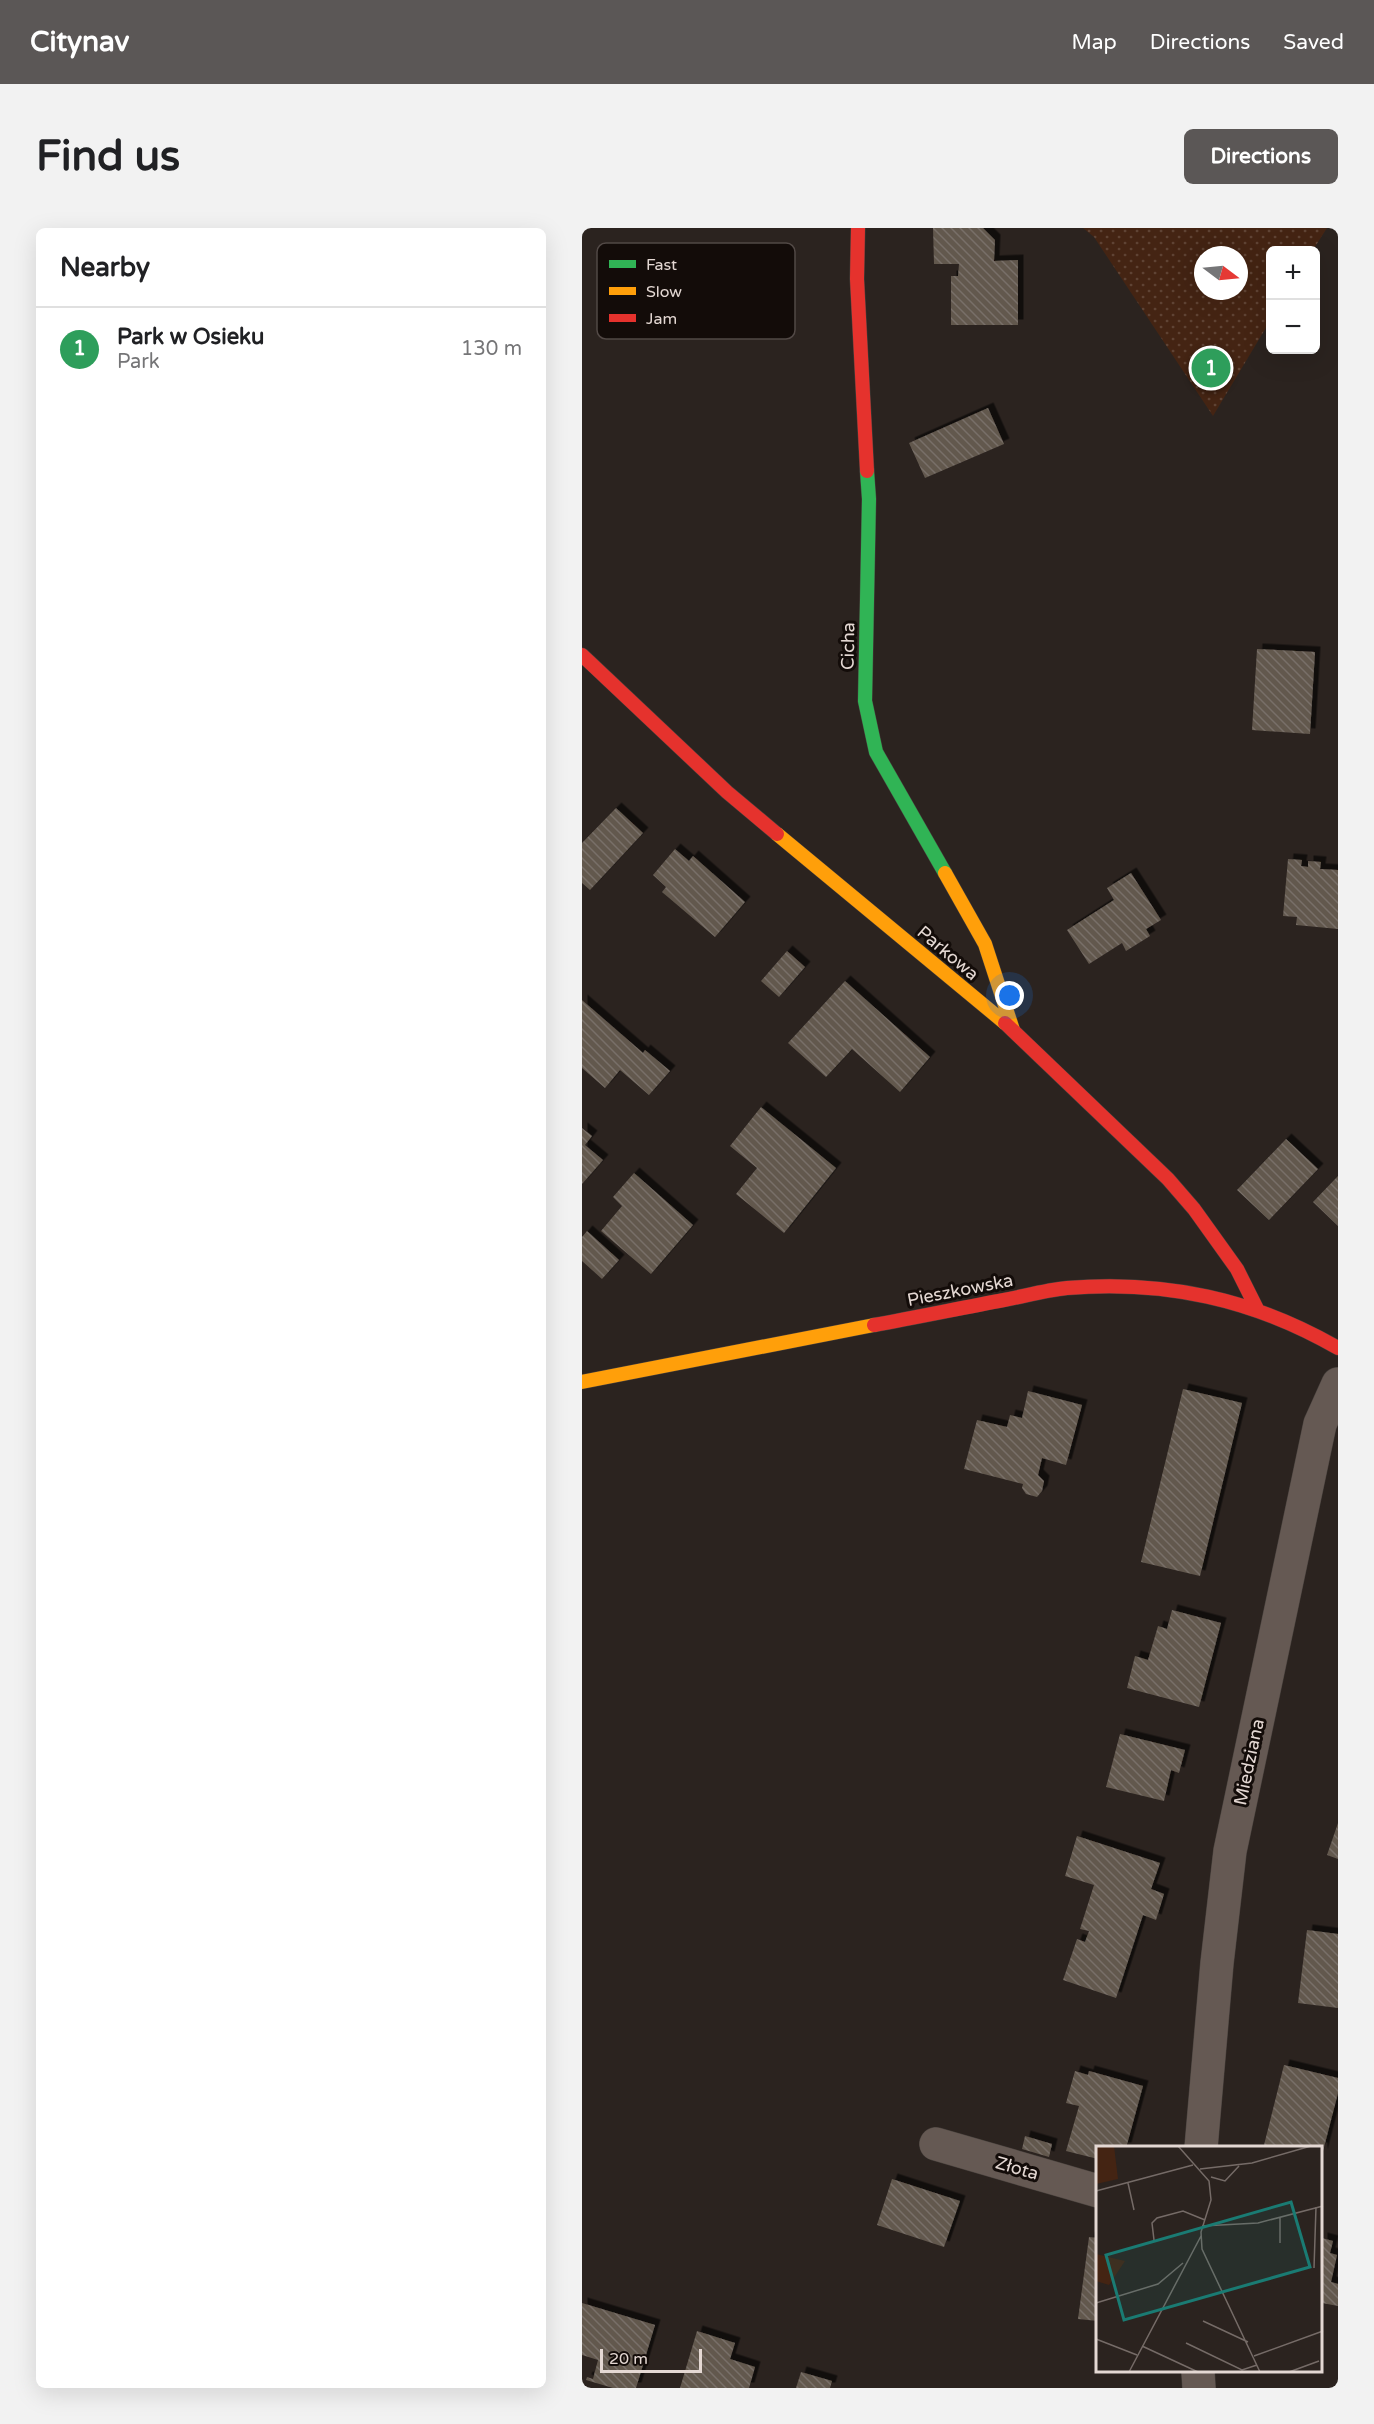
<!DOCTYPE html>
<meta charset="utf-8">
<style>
body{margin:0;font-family:"Varela Round",sans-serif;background:#f2f2f2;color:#202124}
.controls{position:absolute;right:18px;top:18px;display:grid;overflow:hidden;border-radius:9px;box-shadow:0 6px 24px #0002}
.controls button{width:54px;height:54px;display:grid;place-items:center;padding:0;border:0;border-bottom:2px solid #e0e0e0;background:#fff;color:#202124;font:30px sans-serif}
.compass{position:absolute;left:612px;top:18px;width:54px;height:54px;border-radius:50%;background:#fff;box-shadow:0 6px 24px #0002;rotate:106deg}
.scale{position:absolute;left:18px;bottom:15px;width:102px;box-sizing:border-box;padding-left:6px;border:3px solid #e4d8d3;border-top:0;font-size:16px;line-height:21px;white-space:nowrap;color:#e4d8d3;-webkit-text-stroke:4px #130c09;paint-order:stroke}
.you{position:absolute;left:428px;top:768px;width:21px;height:21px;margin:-15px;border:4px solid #fff;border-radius:50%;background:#1a73e8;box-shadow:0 0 0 9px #1a73e833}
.badge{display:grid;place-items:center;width:39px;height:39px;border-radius:50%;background:#5b5756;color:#fff;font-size:20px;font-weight:700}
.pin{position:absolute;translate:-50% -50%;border:3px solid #fff;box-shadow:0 2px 6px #0006}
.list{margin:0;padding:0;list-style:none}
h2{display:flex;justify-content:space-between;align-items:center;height:78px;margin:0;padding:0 24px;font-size:26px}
h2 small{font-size:20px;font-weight:400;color:#757577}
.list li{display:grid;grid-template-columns:39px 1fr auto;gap:18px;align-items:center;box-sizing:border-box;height:84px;padding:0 24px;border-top:2px solid #e0e0e0}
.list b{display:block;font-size:22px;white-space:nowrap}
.list p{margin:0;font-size:20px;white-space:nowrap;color:#757577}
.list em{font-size:20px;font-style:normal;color:#757577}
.map{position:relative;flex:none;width:756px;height:2160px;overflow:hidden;border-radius:9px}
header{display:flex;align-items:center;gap:36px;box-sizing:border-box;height:84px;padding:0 30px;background:#5b5756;color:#fff}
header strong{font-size:28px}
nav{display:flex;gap:33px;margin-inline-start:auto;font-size:21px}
.intro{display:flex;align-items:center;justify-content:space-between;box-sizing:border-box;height:144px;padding:0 36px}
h1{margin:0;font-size:42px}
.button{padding:15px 27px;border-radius:9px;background:#5b5756;color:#fff;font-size:21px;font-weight:700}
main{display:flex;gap:36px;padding:0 36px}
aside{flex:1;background:#fff;border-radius:9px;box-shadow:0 6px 24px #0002}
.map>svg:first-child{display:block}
</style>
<header>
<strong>Citynav</strong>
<nav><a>Map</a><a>Directions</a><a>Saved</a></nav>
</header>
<div class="intro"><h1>Find us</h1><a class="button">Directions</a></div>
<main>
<aside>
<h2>Nearby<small></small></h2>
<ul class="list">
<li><span class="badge" style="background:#2e9e5b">1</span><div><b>Park w Osieku</b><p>Park</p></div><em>130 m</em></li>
</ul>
</aside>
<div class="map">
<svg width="756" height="2160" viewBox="0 0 756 2160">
<defs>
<pattern id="park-dots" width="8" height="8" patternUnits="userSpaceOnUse" patternTransform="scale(1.5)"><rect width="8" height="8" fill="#442413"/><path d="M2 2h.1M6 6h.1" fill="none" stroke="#5f4334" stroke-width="1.8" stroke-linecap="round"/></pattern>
<pattern id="building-back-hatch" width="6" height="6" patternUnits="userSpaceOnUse" patternTransform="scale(1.5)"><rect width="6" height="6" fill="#62584e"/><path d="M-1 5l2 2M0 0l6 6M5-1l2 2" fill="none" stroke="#786f67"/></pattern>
<filter id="shadow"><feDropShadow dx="5.5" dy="-5.5" stdDeviation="0" flood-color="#0009"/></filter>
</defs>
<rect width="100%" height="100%" fill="#2b231f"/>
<path fill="url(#park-dots)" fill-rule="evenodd" d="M501 0H745L731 22H688V93L631 188 512 9ZM621 27H657V63H621Z"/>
<path fill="url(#building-back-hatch)" filter="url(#shadow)" d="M351 0H401L413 12 412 33 436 32V97H369V48H376L377 36H352Z
M406 180 422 216 343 250 327 215Z
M675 421 733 424 728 506 670 502Z
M34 580 61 605 8 662 0 655V615Z
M93 621 107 633 111 628 163 674 133 709 80 664 84 659 71 647Z
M706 631 720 632 719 638 726 639V633L739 634 738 641 756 642V701L714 697 715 689 701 688Z
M549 645 579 692 564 701 568 708 544 723 540 715 507 736 485 702 532 672 525 660Z
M205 723 223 739 197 769 179 753Z
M263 753 348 829 318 864 270 821 244 849 206 815Z
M0 772 61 825 63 822 88 843 67 867 38 842 23 860 0 840Z
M179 879 254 940 202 1005 154 966 175 940 148 918Z
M0 900 10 908 3 917 21 932 0 956Z
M704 911 736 941 687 992 655 962Z
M52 945 111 997 69 1046 19 1003 40 978 31 969Z
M756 948V998L731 974Z
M5 1003 37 1032 20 1051 0 1033V1009Z
M601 1161 660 1175 618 1348 559 1334Z
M446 1163 500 1177 484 1237 460 1230 456 1247 462 1253 460 1263 455 1269 444 1266 440 1260 441 1256 382 1241 395 1192 425 1199 428 1187 440 1190Z
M590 1382 639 1395 617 1479 545 1460 553 1428 566 1432 576 1398 585 1401Z
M538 1506 603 1522 597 1545 589 1542 582 1573 524 1559Z
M756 1595V1631L745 1627Z
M495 1608 578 1635 569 1661 582 1666 574 1692 561 1687 534 1770 481 1752 495 1711 503 1714 507 1703 498 1701 512 1657 483 1648Z
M725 1702 756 1706V1780L716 1775Z
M702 1837 756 1850V1865L740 1927V1920H693L682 1917Z
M493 1843 506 1847 507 1843 561 1858 544 1920H516V1931L484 1923 497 1878 484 1875Z
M443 1908 470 1916 467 1929 440 1921Z
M310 1951 378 1973 362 2019 295 1997Z
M507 2009 516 2010V2093L496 2091Z
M740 2010 751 2013 748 2025 755 2027 749 2054 756 2056V2078L740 2075Z
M0 2075 73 2097 54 2160H31L4 2152 5 2149 11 2151 16 2132 0 2127Z
M115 2103 153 2115 148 2131 173 2139 167 2160H98Z
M219 2144 250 2153 248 2160H214Z"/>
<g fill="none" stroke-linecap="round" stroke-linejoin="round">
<g stroke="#48413d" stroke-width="34">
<path id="street" d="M354 1916 516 1963
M619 1920 635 1735 648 1623 738 1196 756 1156
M616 2144 617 2160"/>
</g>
<g stroke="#48413d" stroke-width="15">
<path id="fast" d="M285 243 287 271 283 473 294 524 363 645"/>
</g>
<g stroke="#48413d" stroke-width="15">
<path id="slow" d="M195 606 423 795
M363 645 403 716 431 802
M0 1154 292 1097"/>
</g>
<g stroke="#48413d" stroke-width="15">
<path id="jam" d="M276 0 275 51 285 243
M0 427 145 564 195 606
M423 795 586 951 612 981 655 1041 675 1081
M292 1097C336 1089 379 1080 422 1072 443 1068 464 1062 485 1060 583 1052 671 1071 756 1120"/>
</g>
<use href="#street" stroke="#655953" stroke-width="33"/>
<use href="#fast" stroke="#30b455" stroke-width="14"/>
<use href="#slow" stroke="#ff9f0a" stroke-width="14"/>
<use href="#jam" stroke="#e5322d" stroke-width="14"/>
</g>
<g text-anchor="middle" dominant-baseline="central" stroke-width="6" stroke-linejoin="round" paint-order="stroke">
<g font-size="18" fill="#e4d8d3" stroke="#130c09">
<text transform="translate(266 418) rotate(-89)">Cicha</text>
<text transform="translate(366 725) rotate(40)">Parkowa</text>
<text transform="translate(378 1062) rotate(-11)">Pieszkowska</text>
<text transform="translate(667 1534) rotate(-78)">Miedziana</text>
<text transform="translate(435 1940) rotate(16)">Złota</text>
</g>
</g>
<g transform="translate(514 1918)">
<rect width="226" height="226" fill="#2b231f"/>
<path d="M0 108 29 115 13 139 0 135Z" fill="#442413"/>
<path d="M0 0H18L22 33 0 38Z" fill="#442413"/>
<path fill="none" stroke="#756b67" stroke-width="1.5" d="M82 0 113 35 115 54 105 86 106 103 164 226M104 23 156 17 215 0M115 31 129 35 143 20M32 37 38 64M0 45 97 19M106 80 162 77 227 60M58 94 56 77 61 72 87 65 109 74M184 97V72M218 122 220 61M0 157 62 138 87 117M107 175 152 196M0 193 41 209M90 197 146 224 161 219M46 200 102 226M158 210 227 185M33 226 105 90M193 226 223 215"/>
<path fill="#1a7b73" fill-opacity="0.15" stroke="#1a7b73" stroke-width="3" d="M195 56 214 121 28 174 10 109Z"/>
<rect width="226" height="226" fill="none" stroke="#e4d8d3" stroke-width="3"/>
</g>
<rect x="15" y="15" width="198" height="96" rx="9" fill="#130c09" stroke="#524946" stroke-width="1.5"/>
<rect x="27" y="32" width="27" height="8" fill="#30b455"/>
<rect x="27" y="59" width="27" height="8" fill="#ff9f0a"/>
<rect x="27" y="86" width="27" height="8" fill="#e5322d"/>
<g font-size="16" fill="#e4d8d3">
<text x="64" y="42">Fast</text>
<text x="64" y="69">Slow</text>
<text x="64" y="96">Jam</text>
</g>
</svg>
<div class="controls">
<button>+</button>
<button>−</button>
</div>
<svg class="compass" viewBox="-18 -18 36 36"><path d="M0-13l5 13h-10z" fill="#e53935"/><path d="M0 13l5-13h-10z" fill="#757577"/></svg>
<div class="scale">20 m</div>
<div class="you"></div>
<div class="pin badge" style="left:629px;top:140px;background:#2e9e5b">1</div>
</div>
</main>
